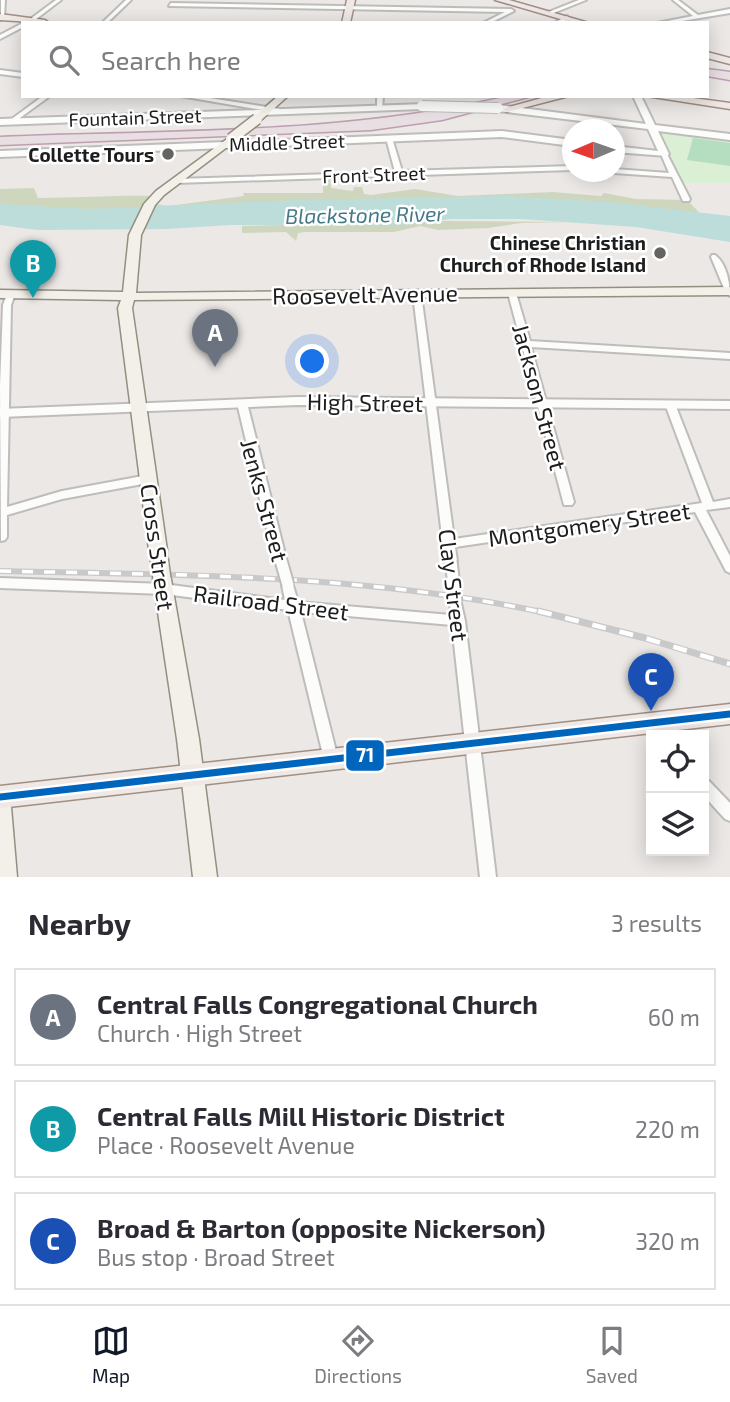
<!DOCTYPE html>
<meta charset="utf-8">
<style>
body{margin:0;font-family:"Exo 2",sans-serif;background:#f2f2f3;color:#2b2b33}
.controls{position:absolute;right:21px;bottom:21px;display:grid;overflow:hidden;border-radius:0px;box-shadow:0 4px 18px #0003}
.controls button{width:63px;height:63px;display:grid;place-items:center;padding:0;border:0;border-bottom:2px solid #e1e1e2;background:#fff;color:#2b2b33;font:35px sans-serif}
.compass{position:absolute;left:562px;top:119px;width:63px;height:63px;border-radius:50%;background:#fff;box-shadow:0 4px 18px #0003;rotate:268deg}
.you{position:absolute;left:313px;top:362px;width:24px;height:24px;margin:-18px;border:5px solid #fff;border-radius:50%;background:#1a73e8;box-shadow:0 0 0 10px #1a73e833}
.badge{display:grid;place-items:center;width:46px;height:46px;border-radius:50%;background:#111827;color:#fff;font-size:23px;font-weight:700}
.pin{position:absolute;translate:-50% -58px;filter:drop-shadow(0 2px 4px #0008)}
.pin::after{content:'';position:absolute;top:37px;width:24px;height:21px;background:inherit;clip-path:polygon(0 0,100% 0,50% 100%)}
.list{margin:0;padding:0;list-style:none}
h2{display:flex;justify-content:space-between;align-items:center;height:91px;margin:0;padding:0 28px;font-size:30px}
h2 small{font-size:23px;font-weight:400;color:#7c7c81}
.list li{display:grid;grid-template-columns:46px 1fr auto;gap:21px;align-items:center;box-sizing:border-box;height:98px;margin:0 14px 14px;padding:0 14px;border:2px solid #e1e1e2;border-radius:0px}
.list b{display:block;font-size:26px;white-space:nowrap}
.list p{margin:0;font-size:23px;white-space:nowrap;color:#7c7c81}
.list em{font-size:23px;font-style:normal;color:#7c7c81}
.icon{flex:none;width:38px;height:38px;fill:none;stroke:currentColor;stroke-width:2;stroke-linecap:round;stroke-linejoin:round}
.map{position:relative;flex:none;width:730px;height:877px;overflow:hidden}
.search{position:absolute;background:#fff;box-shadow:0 4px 18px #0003;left:21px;right:21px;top:21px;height:77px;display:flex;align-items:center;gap:18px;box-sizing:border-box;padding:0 24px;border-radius:0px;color:#7c7c81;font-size:26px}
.sheet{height:427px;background:#fff}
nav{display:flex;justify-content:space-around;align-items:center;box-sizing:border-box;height:98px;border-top:2px solid #e1e1e2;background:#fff;font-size:19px;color:#7c7c81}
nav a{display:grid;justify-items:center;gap:4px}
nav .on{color:#111827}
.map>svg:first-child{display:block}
</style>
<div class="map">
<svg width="730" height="877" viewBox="0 0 730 877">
<rect width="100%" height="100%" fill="#ebe8e6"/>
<path fill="#ced7bd" d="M323 176H330L331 188 353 191 354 187H362L364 194 371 195 415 189 458 196 553 192 601 196 604 193 636 199 687 200 699 212 93 213 0 206V189L34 188 38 198C79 198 116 195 157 196L153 204 169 206 244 196 243 193H323Z
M444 221 572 222 521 223 488 228 438 230 420 226 394 232H305L298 233 296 241 286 232 242 233V226Z"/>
<path fill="#daefd3" d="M654 128 730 136V183H680Z"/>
<path fill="#b5dec1" d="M693 138 730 143V166L687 160Z"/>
<path fill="#bcddda" d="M506 196 609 202 730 216V242L636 227 521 219H451L401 225H231L166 229 37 230 0 225V204L88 209 298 200Z"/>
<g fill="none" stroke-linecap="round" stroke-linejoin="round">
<g stroke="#bebdbc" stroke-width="4">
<path id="minor" d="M1 0H5L4 18 1 20Z
M56 0H61L31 23H25Z
M126 0H131L107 23H102Z
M579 0H586L551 14 546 13Z
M673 0H678L698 15 730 9V13L670 23H657L693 16Z
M171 3 511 9 514 11 490 23H483L505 12 169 6Z
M567 16 569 19 561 23H554Z
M23 23V27L0 39V35Z
M0 70 23 73V77L0 74Z
M43 96H50L13 123H9V121Z
M180 96H197L280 109 283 111 280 113Z
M377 96H383L382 109 377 108Z
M389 136 392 138 402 171 572 166V170L176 183 172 181 176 179 395 172 386 138Z
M662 153 667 154 690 199 689 201H683L672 177 614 173 611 172H614V169L669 173 661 154Z
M712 255H715C726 263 730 282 730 296L726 293 711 257Z
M512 290 516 293 530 341 730 353V359L531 347 574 502 572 505H564L508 293Z
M11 291 15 294 11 305 7 507 62 491 148 475 154 479 148 483 62 499 7 515V537L5 540 1 541 0 386 3 305 7 294Z
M417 291 421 294 454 539 702 503 665 404 670 401 675 404 713 502 730 499V507L706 510 730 556V573L726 571 695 512 455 547 457 561 455 564H447L445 561 413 294Z
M242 400 247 403 284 550 282 553H274L272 550 237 403Z
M0 578 164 584 285 600 282 585 284 582 288 580 292 582 298 602 451 615 450 602 452 599 456 597 460 599 465 621 496 877H480L452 625 301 612 338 759 336 764 331 765 326 764 324 759 288 610 164 594 0 588Z
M704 779 709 781 730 803V821L725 819 704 796Z"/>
</g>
<g stroke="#bebdbc" stroke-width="4">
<path id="tertiary" d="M633 96H641L655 125 730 134V140L658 131 669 154 667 156 614 152V146L658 151 648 129 498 111 494 108 498 105 646 124Z
M425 104 426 106 422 109 0 125V119Z
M502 131 572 140V146L502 137 0 157V151Z
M297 397 730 401V409L297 405 0 417V409Z"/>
</g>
<g stroke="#948f80" stroke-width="3">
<path id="secondary" d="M278 96H288L260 121H254V117Z
M231 136 236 139 235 141 164 195 155 205 141 235 136 293 730 287V295L134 300 132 308 167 550 164 555H152L149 550 118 308 121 300 0 298V290L123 292 129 235 144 204 156 191Z
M162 572 169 574 171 579 199 739 217 877H193L177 739 153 579 155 574Z
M0 796 8 800 11 807 17 877H0Z"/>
</g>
<g stroke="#9f8f85" stroke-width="3">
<path id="primary" d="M347 0H355L350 23H342Z
M495 0H509L589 23H574Z
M0 14 45 20 49 23 0 20Z
M707 52 730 58V64L707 58Z
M549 96H569L507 112 502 109Z
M646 96H678L730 103V109Z
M730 704V724L0 808V786Z"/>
</g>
<g stroke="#bd9fb1" stroke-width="3">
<path id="motorway" d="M707 69 730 72V80L707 76Z
M509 96H532L442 120 371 130 0 145V137C170 130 343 135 509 96Z"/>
</g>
<use href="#minor" fill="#fcfcfb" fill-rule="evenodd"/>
<use href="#tertiary" fill="#fcfcfb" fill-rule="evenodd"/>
<use href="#secondary" fill="#f3f0ea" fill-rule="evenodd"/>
<use href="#primary" fill="#efe8e5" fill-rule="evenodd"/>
<use href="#motorway" fill="#e8dfe3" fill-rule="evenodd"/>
<g stroke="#cac9c9" stroke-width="6">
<path id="rail-far1" d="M0 571C184 575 366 574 546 613"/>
</g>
<g stroke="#cac9c9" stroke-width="7">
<path id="rail" d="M538 611 645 638 730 664"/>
</g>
<use href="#rail-far1" stroke="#fff" stroke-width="3.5" stroke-dasharray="11" stroke-linecap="butt"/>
<use href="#rail" stroke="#fff" stroke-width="4.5" stroke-dasharray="14" stroke-linecap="butt"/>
<g stroke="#bebdbc" stroke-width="15" stroke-linecap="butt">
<path id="minor-bridge" d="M278 550 288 585
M451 561 456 602"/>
</g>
<g stroke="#bebdbc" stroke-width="12" stroke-linecap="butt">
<path id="tertiary-bridge" d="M422 106 498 108"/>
</g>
<g stroke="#948f80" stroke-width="13" stroke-linecap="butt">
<path id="secondary-bridge-far1" d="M231 139 257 119"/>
</g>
<g stroke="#948f80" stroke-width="20" stroke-linecap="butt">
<path id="secondary-bridge" d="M158 550 162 579"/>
</g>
<use href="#minor-bridge" stroke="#fcfcfb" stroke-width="11"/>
<use href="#tertiary-bridge" stroke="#fcfcfb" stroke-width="10"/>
<use href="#secondary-bridge-far1" stroke="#f3f0ea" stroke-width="10"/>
<use href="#secondary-bridge" stroke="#f3f0ea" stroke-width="17"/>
<g stroke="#fff" stroke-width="12">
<path id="bus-1" d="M0 797 730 714"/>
</g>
<use href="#bus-1" stroke="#0065bd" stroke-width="7"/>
</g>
<g fill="#656463" stroke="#fff" stroke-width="2.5">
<circle cx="168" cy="154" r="7"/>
<circle cx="660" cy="253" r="7"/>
</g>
<g text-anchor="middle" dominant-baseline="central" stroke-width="5" stroke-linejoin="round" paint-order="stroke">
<g font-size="19" fill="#1d1d1d" stroke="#fff">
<text transform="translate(135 117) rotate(-2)">Fountain Street</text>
<text transform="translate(287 142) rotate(-2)">Middle Street</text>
<text transform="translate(374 174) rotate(-2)">Front Street</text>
</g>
<g font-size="19" font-weight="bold" fill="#1d1d1d" stroke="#fff" text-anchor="end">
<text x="154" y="154">Collette Tours</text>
<text x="646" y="242">Chinese Christian<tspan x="646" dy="22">Church of Rhode Island</tspan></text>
</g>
<g font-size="21" font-style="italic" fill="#457887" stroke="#fff">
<text transform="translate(365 214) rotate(-1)">Blackstone River</text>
</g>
<g font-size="23" fill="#1d1d1d" stroke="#fff">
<text transform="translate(365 294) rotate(-1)">Roosevelt Avenue</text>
<text transform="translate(540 397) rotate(75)">Jackson Street</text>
<text transform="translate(365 402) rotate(1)">High Street</text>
<text transform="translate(265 500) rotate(75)">Jenks Street</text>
<text transform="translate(589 524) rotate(-8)">Montgomery Street</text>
<text transform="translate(158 547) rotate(82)">Cross Street</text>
<text transform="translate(454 585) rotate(83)">Clay Street</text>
<text transform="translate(271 602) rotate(7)">Railroad Street</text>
</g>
</g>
<rect stroke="#fff" stroke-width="2.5" x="345" y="739" width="40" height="33" rx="7" fill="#0065bd"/>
<g font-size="19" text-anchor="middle" font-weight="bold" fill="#fff">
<text x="365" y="762">71</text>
</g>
</svg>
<div class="controls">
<button><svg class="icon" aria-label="locate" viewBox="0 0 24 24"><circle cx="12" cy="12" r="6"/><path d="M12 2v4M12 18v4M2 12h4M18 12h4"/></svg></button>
<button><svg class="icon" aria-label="layers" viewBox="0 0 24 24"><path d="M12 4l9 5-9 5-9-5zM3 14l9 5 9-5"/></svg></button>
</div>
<svg class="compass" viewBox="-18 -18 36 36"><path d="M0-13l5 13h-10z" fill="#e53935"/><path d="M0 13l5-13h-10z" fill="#7c7c81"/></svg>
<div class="you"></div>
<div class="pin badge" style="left:215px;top:367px;background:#6b7280">A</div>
<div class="pin badge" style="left:33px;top:298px;background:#0f9aa8">B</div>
<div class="pin badge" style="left:651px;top:711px;background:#1a4fb4">C</div>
<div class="search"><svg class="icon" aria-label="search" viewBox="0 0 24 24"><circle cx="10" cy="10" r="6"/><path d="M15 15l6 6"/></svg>Search here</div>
</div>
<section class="sheet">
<h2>Nearby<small>3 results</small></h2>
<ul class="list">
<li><span class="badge" style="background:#6b7280">A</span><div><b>Central Falls Congregational Church</b><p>Church · High Street</p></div><em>60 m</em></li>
<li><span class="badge" style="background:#0f9aa8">B</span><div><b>Central Falls Mill Historic District</b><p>Place · Roosevelt Avenue</p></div><em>220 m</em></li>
<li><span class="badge" style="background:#1a4fb4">C</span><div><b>Broad &amp; Barton (opposite Nickerson)</b><p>Bus stop · Broad Street</p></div><em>320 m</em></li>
</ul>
</section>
<nav>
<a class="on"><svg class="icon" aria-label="map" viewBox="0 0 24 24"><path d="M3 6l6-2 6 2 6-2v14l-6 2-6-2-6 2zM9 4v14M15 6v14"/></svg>Map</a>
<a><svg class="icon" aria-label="directions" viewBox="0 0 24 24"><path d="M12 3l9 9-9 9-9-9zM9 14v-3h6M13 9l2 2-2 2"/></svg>Directions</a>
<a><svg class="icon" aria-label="saved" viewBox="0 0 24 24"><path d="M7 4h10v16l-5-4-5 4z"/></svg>Saved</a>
</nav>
